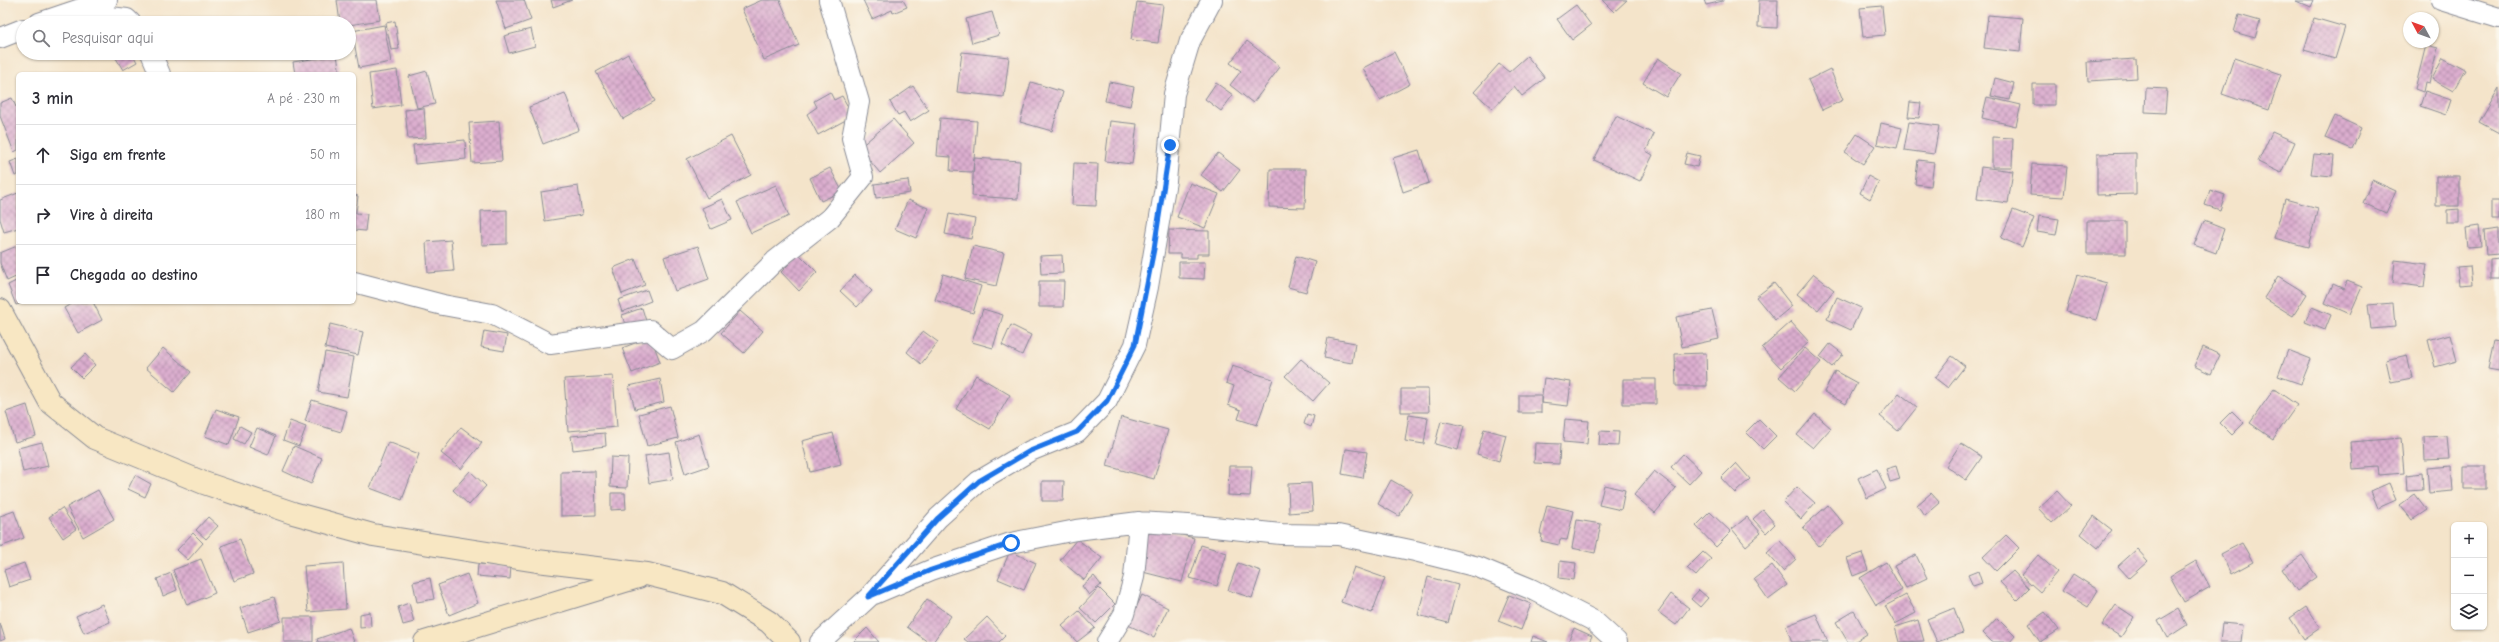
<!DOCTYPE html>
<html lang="pt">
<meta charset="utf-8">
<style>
body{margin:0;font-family:"Comic Neue",sans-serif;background:#f7f7f7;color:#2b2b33}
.controls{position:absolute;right:12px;bottom:12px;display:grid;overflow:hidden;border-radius:6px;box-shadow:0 1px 3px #0004}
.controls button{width:36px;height:36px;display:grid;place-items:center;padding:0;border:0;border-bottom:1px solid #e1e1e2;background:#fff;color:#2b2b33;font:20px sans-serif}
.compass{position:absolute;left:2403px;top:12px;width:36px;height:36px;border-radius:50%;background:#fff;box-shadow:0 1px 3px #0004;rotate:311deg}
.stop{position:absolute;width:12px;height:12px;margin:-9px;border:3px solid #1a73e8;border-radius:50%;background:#fff}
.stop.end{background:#1a73e8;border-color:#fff;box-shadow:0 1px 4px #0008}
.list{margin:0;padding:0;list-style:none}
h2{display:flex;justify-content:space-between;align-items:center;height:52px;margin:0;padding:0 16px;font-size:17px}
h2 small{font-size:13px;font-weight:400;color:#7c7c81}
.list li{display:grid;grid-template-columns:26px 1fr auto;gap:12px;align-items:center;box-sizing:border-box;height:60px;padding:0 16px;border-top:1px solid #e1e1e2}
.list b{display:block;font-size:15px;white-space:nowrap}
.list em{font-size:13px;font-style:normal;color:#7c7c81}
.icon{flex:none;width:22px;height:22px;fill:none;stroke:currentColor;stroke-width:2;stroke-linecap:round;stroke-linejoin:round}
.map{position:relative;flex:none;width:2499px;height:642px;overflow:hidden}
.search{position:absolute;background:#fff;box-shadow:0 1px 3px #0004;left:16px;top:16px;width:340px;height:44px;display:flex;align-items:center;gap:10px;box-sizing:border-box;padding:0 14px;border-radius:22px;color:#7c7c81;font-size:15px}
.panel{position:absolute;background:#fff;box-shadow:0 1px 3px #0004;left:16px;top:72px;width:340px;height:232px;border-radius:6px}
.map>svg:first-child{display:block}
</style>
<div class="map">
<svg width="2499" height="642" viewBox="0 0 2499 642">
<defs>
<pattern id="building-cross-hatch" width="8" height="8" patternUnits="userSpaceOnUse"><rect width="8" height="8" fill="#dcaecf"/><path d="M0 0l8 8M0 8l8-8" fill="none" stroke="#b28eab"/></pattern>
</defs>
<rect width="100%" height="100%" fill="#fbf7ec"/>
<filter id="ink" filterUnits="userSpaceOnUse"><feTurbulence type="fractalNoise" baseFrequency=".025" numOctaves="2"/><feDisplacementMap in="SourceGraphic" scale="8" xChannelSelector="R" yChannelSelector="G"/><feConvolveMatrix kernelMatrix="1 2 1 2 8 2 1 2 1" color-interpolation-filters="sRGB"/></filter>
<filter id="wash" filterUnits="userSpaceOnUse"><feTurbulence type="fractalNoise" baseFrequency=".012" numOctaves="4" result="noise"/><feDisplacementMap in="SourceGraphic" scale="16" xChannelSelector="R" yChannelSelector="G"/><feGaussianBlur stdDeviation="0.9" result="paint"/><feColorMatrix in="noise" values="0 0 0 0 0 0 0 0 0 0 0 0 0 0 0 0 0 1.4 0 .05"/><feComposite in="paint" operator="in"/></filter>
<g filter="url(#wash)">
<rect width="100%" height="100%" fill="#f4e4ca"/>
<g id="blocks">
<path fill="url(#building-cross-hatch)" d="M337 0H377L380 20 349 25 340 23Z
M496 0H524L531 20 506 29Z
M551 0H572L553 7Z
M762 0H780L799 45 764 60 742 9Z
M863 0H903L907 7 893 13 892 10 872 19Z
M1602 0H1627L1614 12Z
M1704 0H1723V1L1706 5Z
M1759 0H1778L1777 28 1758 27Z
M2295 0H2314L2311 7Z
M1137 2 1163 5 1158 43 1131 40Z
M1576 5 1591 25 1572 40 1557 19Z
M1882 6 1885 35 1863 37 1860 8Z
M992 12 999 35 972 43 966 19Z
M1988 15 2023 18 2020 52 1984 48Z
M2239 15 2260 21 2255 38 2234 32Z
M2314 18 2345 27 2335 59 2304 50Z
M395 21 399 49 391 50 386 23Z
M384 25 391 62 359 68 352 31Z
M531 29 535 46 509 53 504 36Z
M1247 41 1280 67 1253 103 1230 85 1241 71 1230 63Z
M2426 45 2438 48 2429 83 2425 82 2423 92 2415 89Z
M962 52 1009 57 1004 97 957 92Z
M1394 52 1410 84 1380 100 1363 68Z
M113 53H132L137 62 123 70Z
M628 54 655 101 623 119 596 72Z
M337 55 340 74H295L293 62Z
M1527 56 1545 78 1522 96 1514 86 1493 109 1474 92 1499 64 1509 72Z
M1658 58 1681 73 1666 97 1643 83Z
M2234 58 2281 74 2269 110 2222 94Z
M2443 58 2465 70 2453 91 2432 79Z
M2136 59 2137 78 2088 81 2087 62Z
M1830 69 1843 100 1822 110 1808 80Z
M397 70 401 105 373 109 369 74Z
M427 71 435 104 417 108 409 76Z
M1995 78 2014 83 2010 100 1991 96Z
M1031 82 1063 92 1052 131 1020 122Z
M1109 82 1134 87 1130 106 1105 101Z
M1216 83 1233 95 1221 111 1205 99Z
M2033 84H2055V105H2033Z
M913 86 929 110 910 122 904 112 898 115 890 102Z
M2146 88 2167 89 2165 113 2145 112Z
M2499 88V133L2479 122Z
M2425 91 2451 100 2446 115 2420 106Z
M830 92 834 100 842 96 853 116 818 135 807 114 817 107 814 101Z
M565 93 579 130 543 144 529 107Z
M1987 97 2021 105 2016 126 1982 118Z
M12 98 16 107 18 106V150L14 152 0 116V103Z
M1910 102 1921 103 1919 118 1908 117Z
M424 108 426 138 408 139 405 110Z
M1616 116 1654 134 1646 151 1653 155 1640 181 1594 160Z
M2335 116 2361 128 2352 149 2325 138Z
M940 118 977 121 973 172 950 171 951 157 937 156Z
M893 119 914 143 880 173 859 148Z
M499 121 502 161 472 163 469 123Z
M1110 121 1137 124 1132 164 1105 161Z
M1909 122 1939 126 1934 154 1904 150Z
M1881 123 1902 128 1897 148 1877 144Z
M2272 132 2295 142 2281 173 2258 162Z
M1857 134 1875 146 1863 164 1845 152Z
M731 136 751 175 707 198 687 159Z
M1992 137 2013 138 2012 167H1992Z
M465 140 466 159 415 164 413 145Z
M1419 150 1429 183 1403 192 1393 158Z
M1218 153 1240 170 1223 192 1201 175Z
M1687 153 1700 156 1697 167 1684 164Z
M2136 153V194L2097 195V154Z
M2314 154 2334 156 2332 176 2311 174Z
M974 158 1020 161 1018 199 972 196Z
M18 159V175L15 176 10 162Z
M1918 160 1934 162 1931 186 1915 184Z
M1074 163 1098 164 1096 206 1072 205Z
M2032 164 2067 166 2064 197 2030 195Z
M1981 167 2013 171 2008 203 1977 199Z
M830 168 842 191 821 201 810 178Z
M1270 169H1306L1305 208 1269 207Z
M1868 176 1879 182 1870 199 1860 193Z
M2436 176H2459V206H2436Z
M908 180 910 193 876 198 874 184Z
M2372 180 2396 191 2386 213 2363 203Z
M1190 183 1219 194 1205 228 1177 217Z
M776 185 789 216 751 233 737 202Z
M578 186 582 215 545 221 541 192Z
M2210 190 2225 195 2220 210 2205 205Z
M18 193V228L4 232 0 219V200Z
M354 195 358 196 356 213 367 214 365 231 354 230Z
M722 199 732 220 711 229 702 208Z
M2285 199 2318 208 2308 247 2274 238Z
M908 200 928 208 916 238 895 229Z
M2491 201H2499V220H2491Z
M2459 209V223H2447V210Z
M507 210V244L482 245 481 211Z
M2013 210 2034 218 2022 247 2001 238Z
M949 214 975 219 971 239 945 234Z
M2039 216 2059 219 2056 235 2037 232Z
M2087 221H2126V254H2087Z
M2204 221 2224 229 2216 253 2194 245Z
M2479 226 2481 246 2468 247 2466 228Z
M2499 229V254L2486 255 2484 231Z
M1169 230 1209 231V254H1197V258H1181V254H1168Z
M451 240 454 271 428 273 426 242Z
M17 246 18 276 7 281 0 263V253Z
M698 246 709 279 675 291 664 257Z
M973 246 1004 253 996 286 965 279Z
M799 254 817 272 799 291 781 272Z
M1062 255 1063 273 1041 274 1040 256Z
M1296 256 1315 262 1306 292 1288 287Z
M2499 258V279H2490V259Z
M635 259 645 285 622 294 613 268Z
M2395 260 2427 264 2424 287 2393 283Z
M1179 262H1205L1204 279 1179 278Z
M2470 266 2472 284 2459 285 2457 267Z
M943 274 981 286 973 313 935 300Z
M1814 274 1834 290 1818 310 1797 294Z
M855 275 872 291 857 307 840 291Z
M2077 275 2107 283 2096 320 2066 312Z
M2278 276 2307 294 2293 316 2264 298Z
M18 280V302H23L16 305 8 285Z
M1039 281H1064L1063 307H1039Z
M2347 281 2362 287 2350 314 2325 303 2333 284 2344 289Z
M1774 283 1792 306 1775 320 1756 297Z
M647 290 651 301 622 312 618 300Z
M1837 297 1861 308 1851 330 1827 319Z
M75 302H93L102 320 78 333 64 308Z
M2393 303 2395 327 2371 329 2368 305Z
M2312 307 2331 315 2325 330 2305 322Z
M642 308 646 321 626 328 622 315Z
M983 309 1003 315 993 348 972 342Z
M1712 310 1719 339 1682 347 1676 317Z
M740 311 763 331 744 353 721 333Z
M1791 322 1809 342 1781 368 1762 348Z
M330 324 363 332 358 355 325 348Z
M1011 325 1031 335 1022 355 1002 345Z
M484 331 507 335 504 351 481 347Z
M923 331 938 342 921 364 907 352Z
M2450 334 2457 361 2435 367 2428 340Z
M651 337 660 362 632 373 622 348Z
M1328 338 1355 343 1352 363 1324 358Z
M2494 341 2499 342V371L2488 369Z
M1830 344 1843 354 1832 367 1820 357Z
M2203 347 2220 355 2211 374 2194 366Z
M163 348 191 372 174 392 146 368Z
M1805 348 1821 362 1795 391 1779 377Z
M2288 350 2311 359 2301 384 2278 376Z
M325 352 354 357 347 397 318 392Z
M1706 353 1707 386H1676L1675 354Z
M85 354 95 365 82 378 71 367Z
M2407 355 2412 378 2391 382 2386 360Z
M1952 356 1965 366 1948 388 1935 378Z
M1301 359 1329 383 1313 401 1285 376Z
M1232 366 1273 379 1257 425 1238 419 1241 410 1228 405 1234 386 1226 383Z
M1835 371 1857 383 1846 404 1824 392Z
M976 375 1010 395 990 429 956 409Z
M613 376 617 427 568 431 564 379Z
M1544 378 1571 382 1568 406 1541 403Z
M660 379 664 402 635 409 629 386Z
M1623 379H1656V404H1623Z
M1401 389H1428L1429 412H1401Z
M2274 389 2297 405 2273 439 2250 423Z
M1899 393 1917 407 1898 431 1880 416Z
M1519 395H1541V413H1519Z
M312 400 347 411 341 432 305 421Z
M27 405 36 436 15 442 6 412Z
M670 406 678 438 647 446 639 414Z
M216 409 239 417 229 445 205 436Z
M2232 411 2244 423 2232 435 2220 423Z
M1307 414 1314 416 1311 427 1304 424Z
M1815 414 1831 428 1813 448 1797 435Z
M1409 415 1428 418 1424 444 1405 441Z
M1121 417 1168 430 1154 479 1107 466Z
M1565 419 1589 421 1587 444 1563 442Z
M1759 419 1776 436 1763 449 1746 432Z
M290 421 306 427 299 446 283 440Z
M1441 421 1464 426 1458 450 1435 444Z
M240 426 251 432 244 444 234 439Z
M461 427 482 443 461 469 441 453Z
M257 428 276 436 268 455 249 447Z
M1484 429 1506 435 1499 461 1477 454Z
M1600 431 1619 432 1618 446 1599 445Z
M605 433 606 446 573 450 571 436Z
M833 433 841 464 810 472 802 441Z
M699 434 709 466 685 474 676 442Z
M2447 436 2449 459 2425 460 2424 437Z
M2401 438 2404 473 2379 475 2378 467 2353 469 2351 442Z
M42 442 48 466 23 472 18 448Z
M388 442 419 454 402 500 370 488Z
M1535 443 1560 444 1559 464 1534 463Z
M1961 443 1982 457 1966 480 1946 466Z
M294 446 322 458 311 484 283 471Z
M1346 449 1367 452 1363 478 1342 474Z
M669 452 673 479 649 483 645 456Z
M1683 454 1701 471 1689 484 1671 467Z
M611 457 628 458 627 488 610 487Z
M1736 463 1750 479 1735 493 1721 478Z
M1229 466H1252L1250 496 1228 495Z
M1896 466 1900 479 1890 482 1886 469Z
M2451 466 2453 491 2429 493 2427 468Z
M2464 466H2485V489H2464Z
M1877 469 1886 489 1867 498 1858 478Z
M470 471 486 486 469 505 453 490Z
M595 471 596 515 561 516V472Z
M1654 471 1676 488 1655 513 1634 495Z
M2422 473 2423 490 2407 491 2406 475Z
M135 475 151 484 145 497 128 489Z
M1391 480 1412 492 1399 516 1378 504Z
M1042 481H1064L1063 501H1042Z
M1311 483 1313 511 1289 513 1288 484Z
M2389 483 2396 500 2378 508 2371 491Z
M1604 485 1625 490 1621 510 1599 505Z
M1797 487 1815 503 1801 519 1783 502Z
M98 490 114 519 83 537 67 507Z
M2057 491 2071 506 2052 523 2038 508Z
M611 493H625L626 509 611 510Z
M1931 493 1940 503 1925 516 1917 505Z
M2415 494 2427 510 2412 520 2400 505Z
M1547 505 1574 511 1567 540 1560 539 1559 545 1541 541 1542 534H1540Z
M1828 505 1844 524 1819 546 1803 527Z
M62 508 76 529 63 538 49 517Z
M1763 510 1775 524 1766 533 1753 519Z
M14 511 24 538 0 547V516Z
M1710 512 1731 532 1716 547 1696 526Z
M2094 516 2112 530 2098 548 2081 534Z
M208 517 218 526 206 539 196 530Z
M1747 517 1761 533 1746 546 1732 529Z
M1577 520 1601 524 1595 553 1572 548Z
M1146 526 1194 538 1182 582 1135 570Z
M193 533 203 543 188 560 177 550Z
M2006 535 2019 548 1996 571 1983 557Z
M240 539 253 574 234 581 221 546Z
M1077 539 1102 558 1084 580 1060 560Z
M1780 541 1796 559 1783 571 1767 553Z
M2242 543 2253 562 2231 574 2221 554Z
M1201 545 1227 553 1217 586 1190 578Z
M2137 549 2148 561 2129 578 2118 566Z
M1010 551 1036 563 1024 590 998 579Z
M1703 552 1711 559 1696 576 1687 568Z
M1862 553 1868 570 1853 576 1847 558Z
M1916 555 1927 578 1906 588 1894 566Z
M2038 555 2057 572 2040 592 2021 575Z
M2302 555 2317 577 2297 591 2282 569Z
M201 559 215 593 187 605 173 570Z
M1560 561 1576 563 1574 580 1559 578Z
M2196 561 2210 587 2184 602 2170 576Z
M1886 562 1902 590 1876 605 1860 578Z
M24 563 30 580 9 587 4 570Z
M343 563 346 609 308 612 304 566Z
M1238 563 1261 571 1252 598 1228 590Z
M478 564 511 566 510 579 477 576Z
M1772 565 1787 585 1768 599 1754 579Z
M1354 567 1385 578 1372 613 1341 602Z
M1978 571 1982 583 1973 586 1968 575Z
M2013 571 2029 588 2017 600 2000 582Z
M171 573 177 590 163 596 157 579Z
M467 574 478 603 449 615 438 585Z
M2073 574 2098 590 2088 607 2062 591Z
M1094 576 1101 585 1089 595 1082 586Z
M1428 577 1458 585 1448 623 1418 615Z
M430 578 434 599 417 602 413 582Z
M1099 588 1115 604 1096 623 1080 608Z
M1699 590 1708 598 1700 607 1691 599Z
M1671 594 1689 608 1676 625 1658 612Z
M1142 595 1168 608 1154 637 1128 625Z
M1509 595 1531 604 1521 630 1498 621Z
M1906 595 1916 613 1895 624 1885 606Z
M274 597 281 621 248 632 240 608Z
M927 599 951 616 933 642H928L907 627Z
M409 603 414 622 403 625 398 607Z
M102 604 110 622 84 633 76 616Z
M2116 605 2134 617 2121 637 2102 625Z
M2306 607 2320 628 2304 639 2290 618Z
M1954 608 1963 633 1937 642 1927 619Z
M2178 609 2187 625 2167 638 2158 621Z
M1079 611 1095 628 1077 642 1062 626Z
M1854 611 1867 634 1854 642H1848L1836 622Z
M370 612 371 627 360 628V614Z
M2045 612 2059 630 2040 642 2028 624Z
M1816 614 1828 642H1792L1786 626Z
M284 617H313V642H284Z
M987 617 1005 636 999 642H968L964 639Z
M1997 618 2015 636 2010 642H1992L1983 633Z
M1918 620 1924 641 1899 642 1895 627Z
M0 623 5 639 0 641Z
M2222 623 2243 625 2241 642H2220Z
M349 628 354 642H318L317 639Z
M867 628 879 642H853Z
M1574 628 1592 636 1589 642H1568Z
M1533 636 1548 642H1531Z"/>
</g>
</g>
<g filter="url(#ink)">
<use href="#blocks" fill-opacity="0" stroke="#888a94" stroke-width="1"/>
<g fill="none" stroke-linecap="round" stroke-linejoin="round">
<g stroke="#888a94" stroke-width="22">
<path id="street" d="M2441 0 2499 18
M77 13 127 19 131 23
M39 23 107 0
M0 38 23 29
M151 53 160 74
M354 282 443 305 492 314 550 344 650 330 672 349 704 331 775 261 830 218 863 177 852 138 859 102 829 0
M874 594 931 570 1011 543 1076 530 1139 522 1204 526 1281 534 1338 535 1415 551 1478 567 1531 589 1594 621 1617 642
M820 642 869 597 938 518 979 481 1030 451 1077 432 1107 401 1135 345 1148 287 1166 181 1174 94 1190 41 1212 0
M1107 642 1124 614 1134 577 1139 522"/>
</g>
<g stroke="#888a94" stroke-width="24">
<path id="secondary" d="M0 310 50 402 95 438 204 483 293 513 373 535 537 561 647 574 722 593 769 622 789 642
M425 642 638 577"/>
</g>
<use href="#street" stroke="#fff" stroke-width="20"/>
<use href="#secondary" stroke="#f8e7c3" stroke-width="22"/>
</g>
</g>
<g fill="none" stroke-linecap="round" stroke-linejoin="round" filter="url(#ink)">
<path stroke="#1a73e8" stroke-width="5" d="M1011 543 931 570 868 597 938 518 979 481 1030 451 1077 432 1107 401 1135 345 1154 249 1170 145"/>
</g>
</svg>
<div class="controls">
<button>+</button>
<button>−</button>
<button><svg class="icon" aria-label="layers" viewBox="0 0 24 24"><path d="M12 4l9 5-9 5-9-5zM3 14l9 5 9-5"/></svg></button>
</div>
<svg class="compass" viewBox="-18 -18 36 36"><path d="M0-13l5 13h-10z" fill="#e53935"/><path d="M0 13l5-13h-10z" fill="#7c7c81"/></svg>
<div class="stop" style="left:1011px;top:543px"></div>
<div class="stop end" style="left:1170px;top:145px"></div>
<div class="search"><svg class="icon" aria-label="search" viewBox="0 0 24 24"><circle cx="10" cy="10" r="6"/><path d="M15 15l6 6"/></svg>Pesquisar aqui</div>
<section class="panel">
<h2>3 min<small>A pé · 230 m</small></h2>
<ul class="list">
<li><svg class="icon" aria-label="ahead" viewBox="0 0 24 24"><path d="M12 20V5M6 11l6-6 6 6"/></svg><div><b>Siga em frente</b></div><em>50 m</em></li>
<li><svg class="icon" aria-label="right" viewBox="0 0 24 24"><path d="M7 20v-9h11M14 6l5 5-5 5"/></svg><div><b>Vire à direita</b></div><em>180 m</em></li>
<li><svg class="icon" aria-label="arrive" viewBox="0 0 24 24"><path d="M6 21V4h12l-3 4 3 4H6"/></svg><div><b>Chegada ao destino</b></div></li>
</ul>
</section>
</div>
